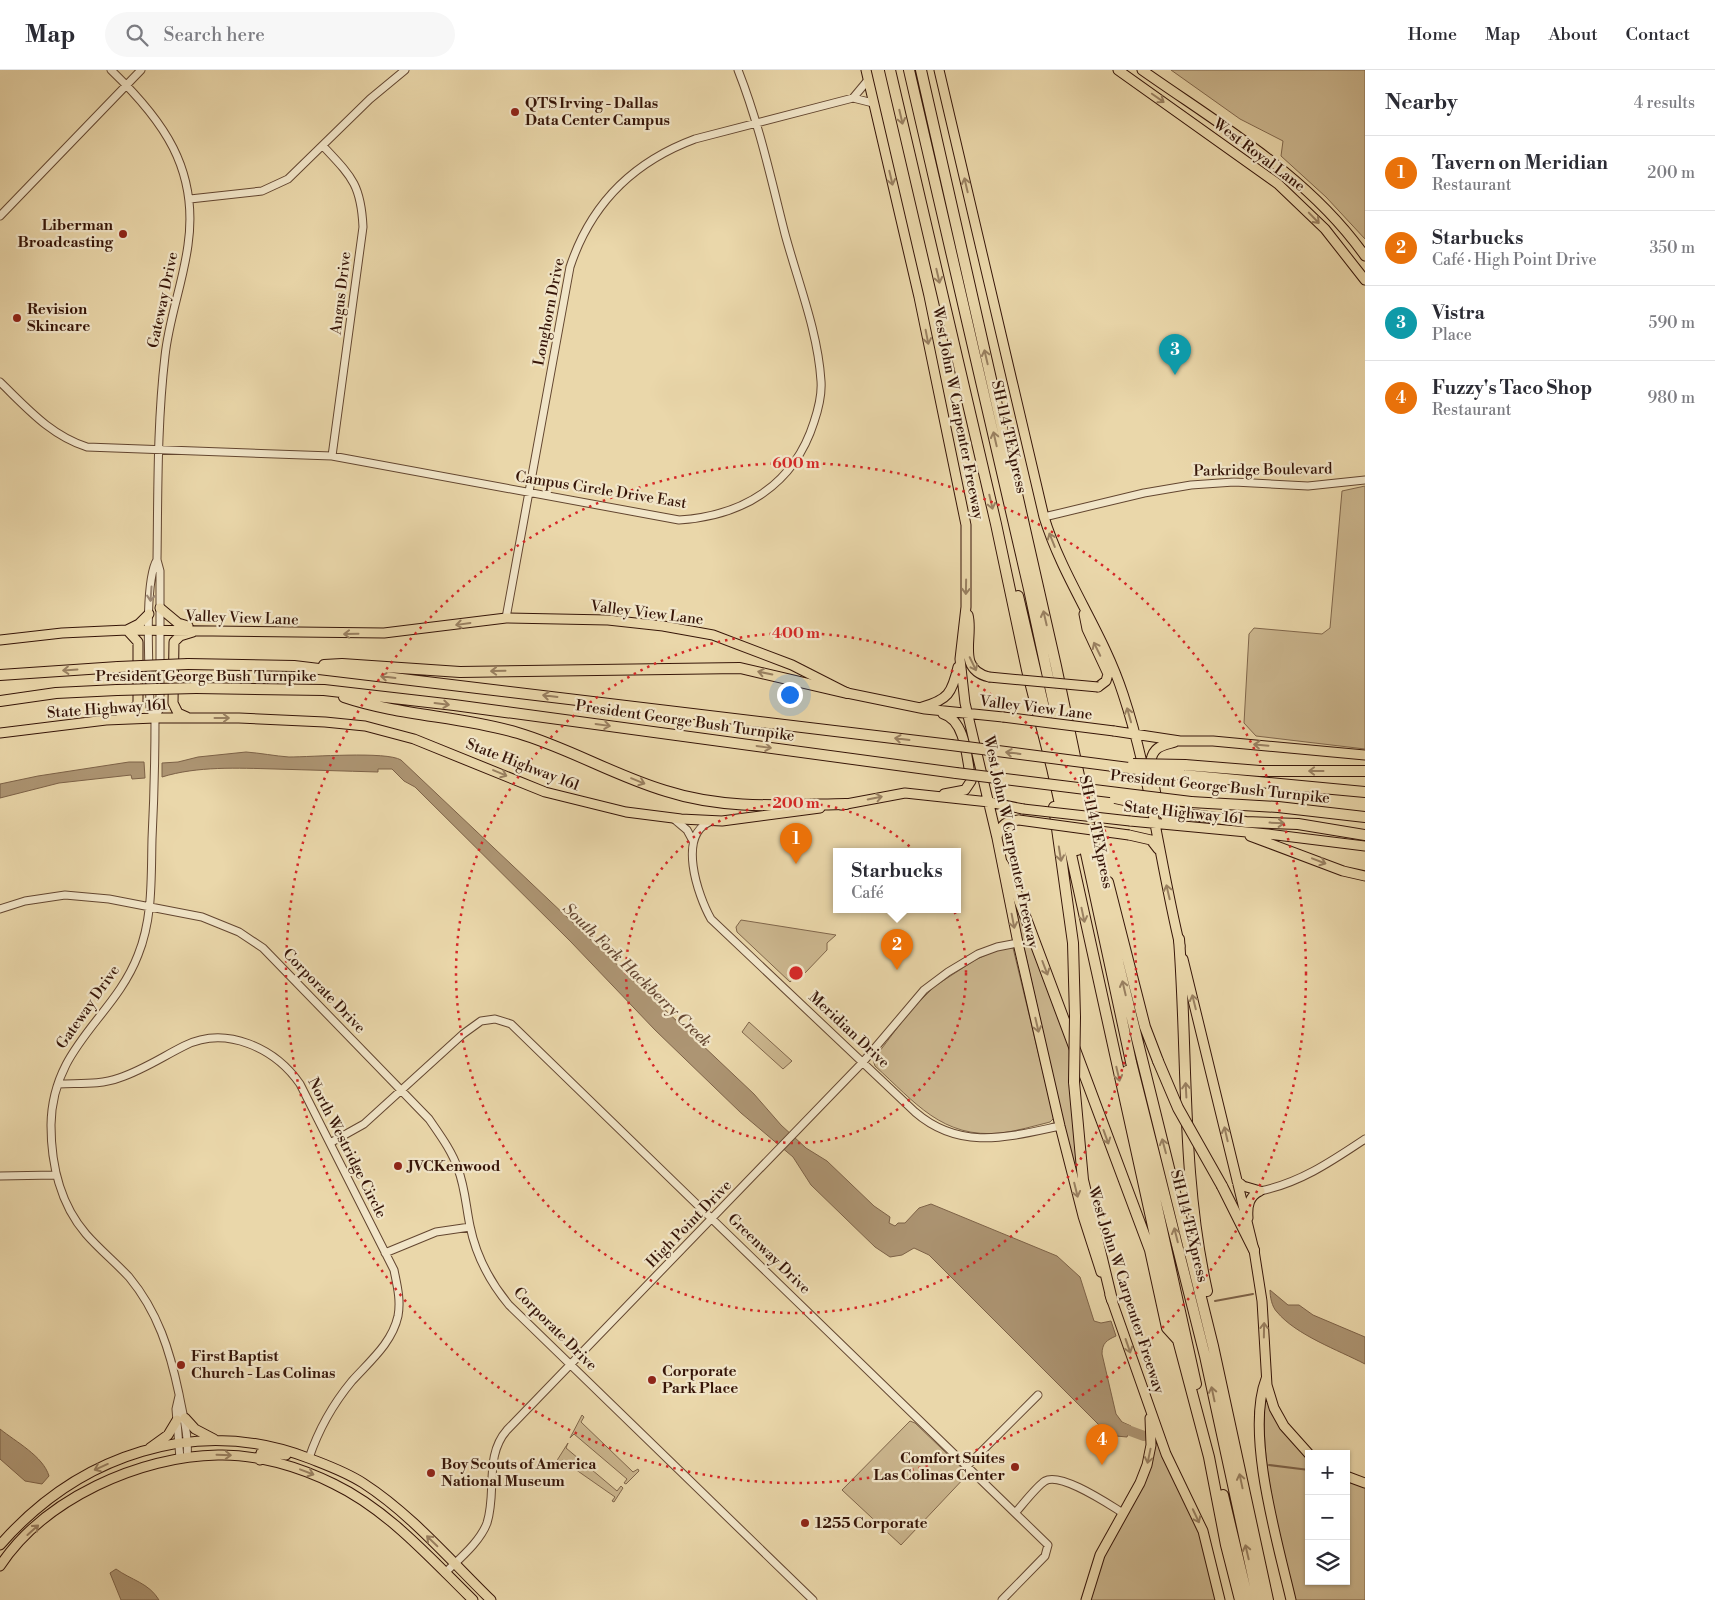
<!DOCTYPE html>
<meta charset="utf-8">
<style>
body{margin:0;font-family:"Libre Bodoni",serif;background:#f7f7f7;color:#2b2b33}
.controls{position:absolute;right:15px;bottom:15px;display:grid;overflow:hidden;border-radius:0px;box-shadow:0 1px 4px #0004}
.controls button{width:45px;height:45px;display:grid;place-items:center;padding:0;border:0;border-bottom:1px solid #e1e1e2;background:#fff;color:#2b2b33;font:25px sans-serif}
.you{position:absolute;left:789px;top:624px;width:18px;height:18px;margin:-12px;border:4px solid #fff;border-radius:50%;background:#1a73e8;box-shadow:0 0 0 8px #1a73e833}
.badge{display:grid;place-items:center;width:32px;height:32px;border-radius:50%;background:#8f2418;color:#fff;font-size:16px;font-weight:700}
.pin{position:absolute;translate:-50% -41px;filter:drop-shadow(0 1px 2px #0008)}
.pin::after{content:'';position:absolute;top:26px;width:18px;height:15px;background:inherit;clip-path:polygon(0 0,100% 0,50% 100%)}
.popup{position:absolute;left:833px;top:778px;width:128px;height:65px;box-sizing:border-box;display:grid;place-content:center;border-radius:0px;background:#fff;filter:drop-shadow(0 1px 4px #0005);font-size:16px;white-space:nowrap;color:#7c7c81}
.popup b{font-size:19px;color:#2b2b33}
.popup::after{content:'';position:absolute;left:50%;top:100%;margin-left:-10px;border:10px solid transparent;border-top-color:#fff}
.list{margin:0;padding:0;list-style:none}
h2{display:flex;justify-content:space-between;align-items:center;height:65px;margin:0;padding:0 20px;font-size:21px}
h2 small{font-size:16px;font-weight:400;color:#7c7c81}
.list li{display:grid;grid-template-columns:32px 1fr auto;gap:15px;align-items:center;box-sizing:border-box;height:75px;padding:0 20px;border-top:1px solid #e1e1e2}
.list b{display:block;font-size:19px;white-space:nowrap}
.list p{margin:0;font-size:16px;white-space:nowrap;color:#7c7c81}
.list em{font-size:16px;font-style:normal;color:#7c7c81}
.icon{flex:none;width:28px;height:28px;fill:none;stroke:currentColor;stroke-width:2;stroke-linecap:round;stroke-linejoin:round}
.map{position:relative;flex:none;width:1365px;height:1530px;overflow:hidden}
header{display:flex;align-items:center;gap:30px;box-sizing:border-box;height:70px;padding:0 25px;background:#fff;border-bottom:1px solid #e1e1e2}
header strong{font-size:24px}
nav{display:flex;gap:28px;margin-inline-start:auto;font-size:18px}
.search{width:350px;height:45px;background:#f7f7f7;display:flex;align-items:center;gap:12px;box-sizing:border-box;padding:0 18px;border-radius:28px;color:#7c7c81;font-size:19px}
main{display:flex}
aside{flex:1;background:#fff}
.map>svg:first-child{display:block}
</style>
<header>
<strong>Map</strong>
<div class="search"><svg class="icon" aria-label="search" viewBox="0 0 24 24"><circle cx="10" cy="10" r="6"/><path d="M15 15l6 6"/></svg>Search here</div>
<nav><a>Home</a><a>Map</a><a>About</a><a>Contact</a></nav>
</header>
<main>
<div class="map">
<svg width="1365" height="1530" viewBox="0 0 1365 1530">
<rect width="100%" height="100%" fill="#ead7aa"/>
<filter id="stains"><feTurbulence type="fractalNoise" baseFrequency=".004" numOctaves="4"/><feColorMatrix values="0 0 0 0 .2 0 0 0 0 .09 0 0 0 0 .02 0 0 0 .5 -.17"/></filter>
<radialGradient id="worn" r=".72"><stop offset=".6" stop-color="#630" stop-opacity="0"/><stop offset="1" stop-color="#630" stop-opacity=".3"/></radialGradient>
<path fill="#cbb68e" stroke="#80664b" d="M1171 0H1365V169L1326 127 1281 86 1283 71 1240 49Z
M1365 416V679L1256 666 1244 653 1249 564 1254 558 1322 564 1330 558 1342 421Z
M1011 820 1069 974 1070 1013 1091 1162 1075 1105Z
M741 850 836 865 827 873V880L805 903 802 901 790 912 737 862 736 857Z
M1013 878 1054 1048 1050 1052C1034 1056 1017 1061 1001 1063 942 1069 915 1032 875 996L873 990 910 941 935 916 975 890 999 879Z
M749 952 792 991 783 999 742 962Z
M1266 1321 1280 1355 1309 1388V1511H1346V1408L1365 1416V1530H1295C1279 1461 1258 1392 1266 1321Z
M582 1345 584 1347 581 1352 633 1402 638 1399 639 1401 626 1414 624 1413 627 1409 574 1364 570 1368Z
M910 1351 915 1353 968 1404 901 1475 842 1420Z
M1155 1365 1203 1469 1216 1530H1089L1099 1495 1118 1458Z
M568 1373 566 1378 617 1421 621 1416 623 1418 614 1432 612 1431 615 1427 562 1390 559 1394 556 1392Z"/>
<path fill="#ad9573" stroke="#7d6248" d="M246 682C260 683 275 686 289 687 312 687 386 681 401 690L754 1024 781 1055 806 1078 827 1091 874 1136 890 1147 889 1153 895 1156 898 1153H905L919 1138 931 1134 1057 1186 1080 1207 1094 1251 1101 1253 1111 1251 1116 1266C1107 1270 1102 1273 1102 1284L1116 1344 1122 1352 1131 1356 1127 1367 1116 1366 1099 1355 929 1185 914 1178 902 1185 890 1187 875 1177 811 1115 793 1087 741 1043 655 960 571 872 415 717 404 711 392 699H378V702C344 701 310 700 275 699 238 698 197 696 162 707V693L178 692 198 687Z
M129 692H144L145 708 132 709 131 705 59 713 0 728V714L38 706Z
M1270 1220 1288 1235H1299L1313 1245 1365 1267V1294C1338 1280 1296 1265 1277 1242 1272 1237 1270 1227 1270 1220Z
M0 1359C16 1372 43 1386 49 1406L42 1414 25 1411 0 1389Z
M116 1499C131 1510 149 1513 159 1530H121L110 1503Z"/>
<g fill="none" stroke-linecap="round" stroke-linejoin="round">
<path stroke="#7d6248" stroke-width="2" d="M1215 1231 1253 1224
M1269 1395 1309 1400"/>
<path stroke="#ad9573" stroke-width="10" d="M1117 1356 1144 1366"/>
<g stroke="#634630" stroke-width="9">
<path id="minor" d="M111 0C163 50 199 99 188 175 183 213 169 248 165 286 157 354 158 422 157 490L160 501V638L155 648C155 689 154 729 152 769 151 808 153 848 138 885 114 948 52 976 51 1055 51 1093 60 1134 86 1164 99 1179 115 1192 129 1207 158 1242 170 1281 179 1324 183 1346 189 1365 187 1388
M853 28 868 10
M323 76C351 106 361 114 363 157L332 386
M190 129 262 121 288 109 370 29 405 0
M0 146 141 0
M0 312C27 338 50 365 87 377L332 386 679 450C743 446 794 415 814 352 818 340 822 324 821 311 818 262 798 212 785 164 771 109 759 53 738 0
M1044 447 1144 423 1191 415 1234 412 1308 416 1365 410
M506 548 570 197C591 133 633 92 695 69L853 28 873 33
M155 648 150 639C150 609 143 512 157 490
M674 749 687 760 693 771
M712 751C676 763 698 826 711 849L915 1042C960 1081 1008 1067 1060 1056
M0 839 25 831 65 825 109 829 202 847 239 862 263 878 429 1049C440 1065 452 1081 458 1099 465 1117 466 1137 470 1156 476 1186 490 1212 509 1235L813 1530
M59 1014C79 1013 100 1015 119 1008 143 1000 162 987 184 976 226 955 275 978 300 1014L394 1200C397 1215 401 1230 398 1246 392 1273 370 1291 352 1311 333 1334 318 1361 309 1388
M330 1073 364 1054 463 964 481 951 495 949 511 954 1048 1475 1045 1486 1002 1530
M0 1106 55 1105
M1260 1121C1300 1113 1332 1091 1365 1069
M385 1183 436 1162 470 1157
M179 1326 176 1339 180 1389
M967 1396 1038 1325
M1016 1442C1023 1434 1037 1416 1045 1411 1061 1402 1108 1434 1123 1443
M445 1503C459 1489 480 1472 487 1453 497 1422 484 1386 507 1360L863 992 924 920 948 902 978 884 997 877 1018 873"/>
</g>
<g stroke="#361508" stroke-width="11">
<path id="major" d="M866 0 919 227 966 455V537L960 589 965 633 997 768 1018 873 1060 1056 1083 1146 1101 1202
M939 0 1044 447C1063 509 1103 562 1123 624 1150 705 1160 793 1180 876
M1118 0 1278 114 1325 159 1365 210
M1142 0C1220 55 1309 106 1365 186
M160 538 178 553 188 556
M1084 544 1087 559 1108 604 1106 611 1098 617
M968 545C974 567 956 599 989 607
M0 570 62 563 127 560 384 563 506 548 608 550 663 556 713 565 792 595 847 623 925 639 1003 647
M922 637C948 630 952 623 958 597
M943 644C966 650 967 691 971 711L965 720 944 724
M121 646 130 644 138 633V572L127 560 139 554 149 544
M187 647 178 643 173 633 174 572 180 566 193 562
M1114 661 1180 671H1213L1365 685
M0 663 106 650 155 648H239L325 652 365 656 414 669 545 722 626 742 681 749 722 751 820 738
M1175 672C1162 676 1154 676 1151 690 1155 713 1153 744 1177 755
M841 735 905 723 989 732 1023 739
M1130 751 1268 764 1365 776
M1129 765 1151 770 1158 779
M1250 766 1343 801 1365 806
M997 767C1001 754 1006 751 1019 750
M1183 889 1254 1180 1262 1231 1267 1315 1274 1338 1284 1356 1309 1384
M1237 1111 1243 1116 1260 1121
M1248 1148C1247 1136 1249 1126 1260 1121
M1110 1225 1166 1384 1203 1461 1220 1530
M1266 1309C1245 1363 1278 1474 1291 1530
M185 1348 195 1359 214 1369
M150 1378 168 1365 177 1350
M260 1390 261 1383 264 1382 286 1385
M1346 1406 1365 1413
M0 1475C79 1385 196 1344 311 1389 329 1396 346 1402 363 1413 411 1444 450 1490 491 1530
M0 1496C44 1429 140 1386 218 1385 257 1384 300 1397 334 1414 388 1440 431 1489 473 1530
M1086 1530 1100 1485 1140 1413 1147 1395 1151 1375 1150 1348"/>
</g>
<g stroke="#361508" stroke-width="12">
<path id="highway" d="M890 0 996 454 1027 600 1052 698 1178 1270 1209 1387 1226 1475 1240 1530
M909 0 1029 519 1131 992 1205 1286 1258 1530
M921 0 1056 596 1118 892 1213 1276 1268 1530
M1018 526 1077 780
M188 594 294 596 951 675
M324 595 342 594 460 602 740 598 847 623
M0 605 118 597
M196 618 324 620 454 635 956 703
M344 627C400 646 461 646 518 663 569 678 615 706 666 721 725 740 785 735 846 734
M0 631 56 623 117 620
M1185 695 1260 701H1365
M1183 705 1365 722
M1191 732 1278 737 1365 747
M1054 737 1073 873 1075 947
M1193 745 1246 752 1298 754 1365 765
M1003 794 1015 819 1150 1180 1167 1258 1177 1269
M1108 812 1145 957 1158 991
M1179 869C1188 987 1181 1105 1207 1221
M1127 1001 1196 1314
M1074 1012 1083 1110 1112 1230
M1222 1116 1254 1180
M1223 1425 1248 1530"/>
</g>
<use href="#minor" stroke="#f1e5c8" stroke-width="7"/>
<use href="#major" stroke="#ead7aa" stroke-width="9"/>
<use href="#highway" stroke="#ead7aa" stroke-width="10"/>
<g stroke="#361508" stroke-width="11" stroke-linecap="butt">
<path id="major-bridge" d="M989 607 1098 617
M1003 647 1114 661
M1023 739 1130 751
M1019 750 1129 765"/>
</g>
<g stroke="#361508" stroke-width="12" stroke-linecap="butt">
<path id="highway-bridge" d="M118 597 188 594
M117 620 196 618
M951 675 1183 705
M1133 694 1185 695
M956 703 1191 732
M1115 728 1193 745
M1158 991 1178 1038 1222 1116
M1074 1012 1075 947"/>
</g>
<use href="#major-bridge" stroke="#ead7aa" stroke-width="9"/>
<use href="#highway-bridge" stroke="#ead7aa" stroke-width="10"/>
</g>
<defs><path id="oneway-shaft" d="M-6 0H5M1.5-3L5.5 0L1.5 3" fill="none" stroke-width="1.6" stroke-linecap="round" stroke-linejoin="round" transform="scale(1.25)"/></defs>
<g stroke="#998061">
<use href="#oneway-shaft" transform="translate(1158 28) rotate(35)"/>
<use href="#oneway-shaft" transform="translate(901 47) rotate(77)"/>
<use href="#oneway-shaft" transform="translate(891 108) rotate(77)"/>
<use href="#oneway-shaft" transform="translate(966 115) rotate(-103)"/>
<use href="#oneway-shaft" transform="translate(1314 148) rotate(46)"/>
<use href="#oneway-shaft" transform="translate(938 206) rotate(77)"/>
<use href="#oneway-shaft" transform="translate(927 267) rotate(79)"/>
<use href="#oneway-shaft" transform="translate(986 287) rotate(-103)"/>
<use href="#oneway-shaft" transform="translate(995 369) rotate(-103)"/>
<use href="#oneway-shaft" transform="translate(991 432) rotate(77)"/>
<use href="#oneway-shaft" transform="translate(1052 470) rotate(-112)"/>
<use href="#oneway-shaft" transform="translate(966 517) rotate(91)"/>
<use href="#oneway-shaft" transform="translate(1045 548) rotate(-103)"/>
<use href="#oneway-shaft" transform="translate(463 554) rotate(172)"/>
<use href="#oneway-shaft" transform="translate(351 564) rotate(179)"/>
<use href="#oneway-shaft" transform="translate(1097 579) rotate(-116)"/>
<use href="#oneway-shaft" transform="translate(973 594) rotate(64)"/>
<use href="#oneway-shaft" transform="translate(70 600) rotate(176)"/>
<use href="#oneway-shaft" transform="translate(498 601) rotate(179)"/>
<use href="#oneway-shaft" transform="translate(765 603) rotate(-168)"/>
<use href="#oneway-shaft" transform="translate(388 607) rotate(-173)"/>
<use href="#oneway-shaft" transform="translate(550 626) rotate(-173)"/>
<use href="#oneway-shaft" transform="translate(442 634) rotate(7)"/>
<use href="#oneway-shaft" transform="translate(1129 645) rotate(-106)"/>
<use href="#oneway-shaft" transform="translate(222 648)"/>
<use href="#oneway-shaft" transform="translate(603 655) rotate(8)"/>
<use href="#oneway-shaft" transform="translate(902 669) rotate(-173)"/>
<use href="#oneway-shaft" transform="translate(1261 675) rotate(-175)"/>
<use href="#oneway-shaft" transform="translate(764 677) rotate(8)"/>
<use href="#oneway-shaft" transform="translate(1013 683) rotate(-173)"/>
<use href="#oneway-shaft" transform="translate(1316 701) rotate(180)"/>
<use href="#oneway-shaft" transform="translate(500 703) rotate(23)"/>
<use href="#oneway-shaft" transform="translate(638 711) rotate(22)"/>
<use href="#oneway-shaft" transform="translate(875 728) rotate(-11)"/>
<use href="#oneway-shaft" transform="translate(1277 753) rotate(3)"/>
<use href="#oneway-shaft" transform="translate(1060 784) rotate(81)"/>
<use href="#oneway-shaft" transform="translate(1319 791) rotate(21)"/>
<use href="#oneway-shaft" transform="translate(1168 822) rotate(-103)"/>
<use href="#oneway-shaft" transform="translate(1083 845) rotate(78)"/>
<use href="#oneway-shaft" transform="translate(1013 851) rotate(79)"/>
<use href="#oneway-shaft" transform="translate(1045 898) rotate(69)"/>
<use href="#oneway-shaft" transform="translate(1124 918) rotate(-103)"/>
<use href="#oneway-shaft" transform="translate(1194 932) rotate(-104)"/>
<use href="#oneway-shaft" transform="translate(1037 955) rotate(77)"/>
<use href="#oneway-shaft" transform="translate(1118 1004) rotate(77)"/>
<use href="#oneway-shaft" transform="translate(1186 1020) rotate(-93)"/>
<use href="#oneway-shaft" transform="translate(1226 1064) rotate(-103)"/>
<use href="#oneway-shaft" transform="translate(1106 1067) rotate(70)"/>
<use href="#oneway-shaft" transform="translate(1164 1076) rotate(-105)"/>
<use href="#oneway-shaft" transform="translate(1076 1120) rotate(76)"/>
<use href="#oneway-shaft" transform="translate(1176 1165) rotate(-104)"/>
<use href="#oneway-shaft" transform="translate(1264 1260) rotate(-89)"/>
<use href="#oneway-shaft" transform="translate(1128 1276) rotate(71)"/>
<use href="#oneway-shaft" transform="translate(1213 1324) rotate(-102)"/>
<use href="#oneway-shaft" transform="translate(224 1385) rotate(2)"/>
<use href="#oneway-shaft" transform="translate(1149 1386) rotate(102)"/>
<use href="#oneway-shaft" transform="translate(101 1397) rotate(156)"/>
<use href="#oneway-shaft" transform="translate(307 1402) rotate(21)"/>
<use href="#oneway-shaft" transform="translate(1241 1411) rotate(-102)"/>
<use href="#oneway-shaft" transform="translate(1196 1446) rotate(65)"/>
<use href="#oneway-shaft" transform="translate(33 1460) rotate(-42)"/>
<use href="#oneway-shaft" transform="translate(432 1471) rotate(-136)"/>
<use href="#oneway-shaft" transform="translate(1247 1482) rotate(-103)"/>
</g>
<use stroke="#9d8772" href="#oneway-shaft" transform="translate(151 524) rotate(94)"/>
<g fill="none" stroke="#d62828" stroke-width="2.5" stroke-dasharray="2.5 5">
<circle cx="796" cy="903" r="170"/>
<circle cx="796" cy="903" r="340"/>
<circle cx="796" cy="903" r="510"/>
</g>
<g fill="#8f2418" stroke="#f1e5c8" stroke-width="2">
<circle cx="515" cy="42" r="5"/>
<circle cx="123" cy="164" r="5"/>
<circle cx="17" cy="248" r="5"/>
<circle cx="398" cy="1096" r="5"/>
<circle cx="181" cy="1295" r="5"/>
<circle cx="652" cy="1310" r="5"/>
<circle cx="1015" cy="1397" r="5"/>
<circle cx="431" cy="1403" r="5"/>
<circle cx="805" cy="1453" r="5"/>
</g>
<g text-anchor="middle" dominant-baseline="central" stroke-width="4.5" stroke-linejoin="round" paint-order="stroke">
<g font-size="15" font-weight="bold" fill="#361508" stroke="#f1e5c8" text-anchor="start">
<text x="525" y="33">QTS Irving - Dallas<tspan x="525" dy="17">Data Center Campus</tspan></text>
<text x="113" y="155" text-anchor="end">Liberman<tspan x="113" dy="17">Broadcasting</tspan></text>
<text x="27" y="239">Revision<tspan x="27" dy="17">Skincare</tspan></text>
<text x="408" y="1096">JVCKenwood</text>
<text x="191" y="1286">First Baptist<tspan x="191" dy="17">Church - Las Colinas</tspan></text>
<text x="662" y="1301">Corporate<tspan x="662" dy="17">Park Place</tspan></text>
<text x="1005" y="1388" text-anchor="end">Comfort Suites<tspan x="1005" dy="17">Las Colinas Center</tspan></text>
<text x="441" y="1394">Boy Scouts of America<tspan x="441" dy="17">National Museum</tspan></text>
<text x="815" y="1453">1255 Corporate</text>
</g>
<g font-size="15" fill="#361508" stroke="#f1e5c8">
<text transform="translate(1259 85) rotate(37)">West Royal Lane</text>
<text transform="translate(341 223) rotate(-83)">Angus Drive</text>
<text transform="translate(163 230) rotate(-78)">Gateway Drive</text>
<text transform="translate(549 242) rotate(-79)">Longhorn Drive</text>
<text transform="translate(958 343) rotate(79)">West John W Carpenter Freeway</text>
<text transform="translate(1009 367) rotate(77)">SH 114 TEXpress</text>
<text transform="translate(1263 400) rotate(-1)">Parkridge Boulevard</text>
<text transform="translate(601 420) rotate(9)">Campus Circle Drive East</text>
<text transform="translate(647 543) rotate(7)">Valley View Lane</text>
<text transform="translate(242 548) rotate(2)">Valley View Lane</text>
<text x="206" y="606">President George Bush Turnpike</text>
<text transform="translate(1036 638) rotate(7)">Valley View Lane</text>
<text transform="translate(107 639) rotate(-4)">State Highway 161</text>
<text transform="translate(685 651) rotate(8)">President George Bush Turnpike</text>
<text transform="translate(523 695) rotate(21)">State Highway 161</text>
<text transform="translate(1220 717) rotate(6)">President George Bush Turnpike</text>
<text transform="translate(1184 743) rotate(6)">State Highway 161</text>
<text transform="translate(1096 762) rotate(78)">SH 114 TEXpress</text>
<text transform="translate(1011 772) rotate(78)">West John W Carpenter Freeway</text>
<text transform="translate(324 921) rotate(46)">Corporate Drive</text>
<text transform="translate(88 937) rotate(-55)">Gateway Drive</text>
<text transform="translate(849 960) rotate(43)">Meridian Drive</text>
<text transform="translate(347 1078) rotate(63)">North Westridge Circle</text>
<text transform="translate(689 1154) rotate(-46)">High Point Drive</text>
<text transform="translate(1189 1156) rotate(76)">SH 114 TEXpress</text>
<text transform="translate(769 1184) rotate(44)">Greenway Drive</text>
<text transform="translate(1126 1220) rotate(72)">West John W Carpenter Freeway</text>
<text transform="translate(555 1259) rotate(45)">Corporate Drive</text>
</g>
<g font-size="16" font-style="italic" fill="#664833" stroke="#f1e5c8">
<text transform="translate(637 905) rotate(44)">South Fork Hackberry Creek</text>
</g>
</g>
<circle cx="796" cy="903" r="8" fill="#d62828" stroke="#f1e5c8" stroke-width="2.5"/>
<g font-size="15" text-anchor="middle" font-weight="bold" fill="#d62828" stroke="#f1e5c8" stroke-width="4.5" stroke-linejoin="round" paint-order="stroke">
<text x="796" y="398">600 m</text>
<text x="796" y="568">400 m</text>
<text x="796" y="738">200 m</text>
</g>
<rect width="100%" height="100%" filter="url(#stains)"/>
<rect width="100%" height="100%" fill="url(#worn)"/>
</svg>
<div class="controls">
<button>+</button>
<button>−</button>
<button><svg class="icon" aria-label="layers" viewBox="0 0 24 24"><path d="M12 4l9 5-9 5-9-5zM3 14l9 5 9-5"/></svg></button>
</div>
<div class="you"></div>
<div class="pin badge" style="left:796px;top:794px;background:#e8710a">1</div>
<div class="pin badge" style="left:897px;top:900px;background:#e8710a">2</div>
<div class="popup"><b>Starbucks</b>Café</div>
<div class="pin badge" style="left:1175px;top:305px;background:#0f9aa8">3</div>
<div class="pin badge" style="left:1102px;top:1395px;background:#e8710a">4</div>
</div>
<aside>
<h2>Nearby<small>4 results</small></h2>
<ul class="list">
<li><span class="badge" style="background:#e8710a">1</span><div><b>Tavern on Meridian</b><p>Restaurant</p></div><em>200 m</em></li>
<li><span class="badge" style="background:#e8710a">2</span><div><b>Starbucks</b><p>Café · High Point Drive</p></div><em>350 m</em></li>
<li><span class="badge" style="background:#0f9aa8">3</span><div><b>Vistra</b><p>Place</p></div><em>590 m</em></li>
<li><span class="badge" style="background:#e8710a">4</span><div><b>Fuzzy's Taco Shop</b><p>Restaurant</p></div><em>980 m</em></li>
</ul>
</aside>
</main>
